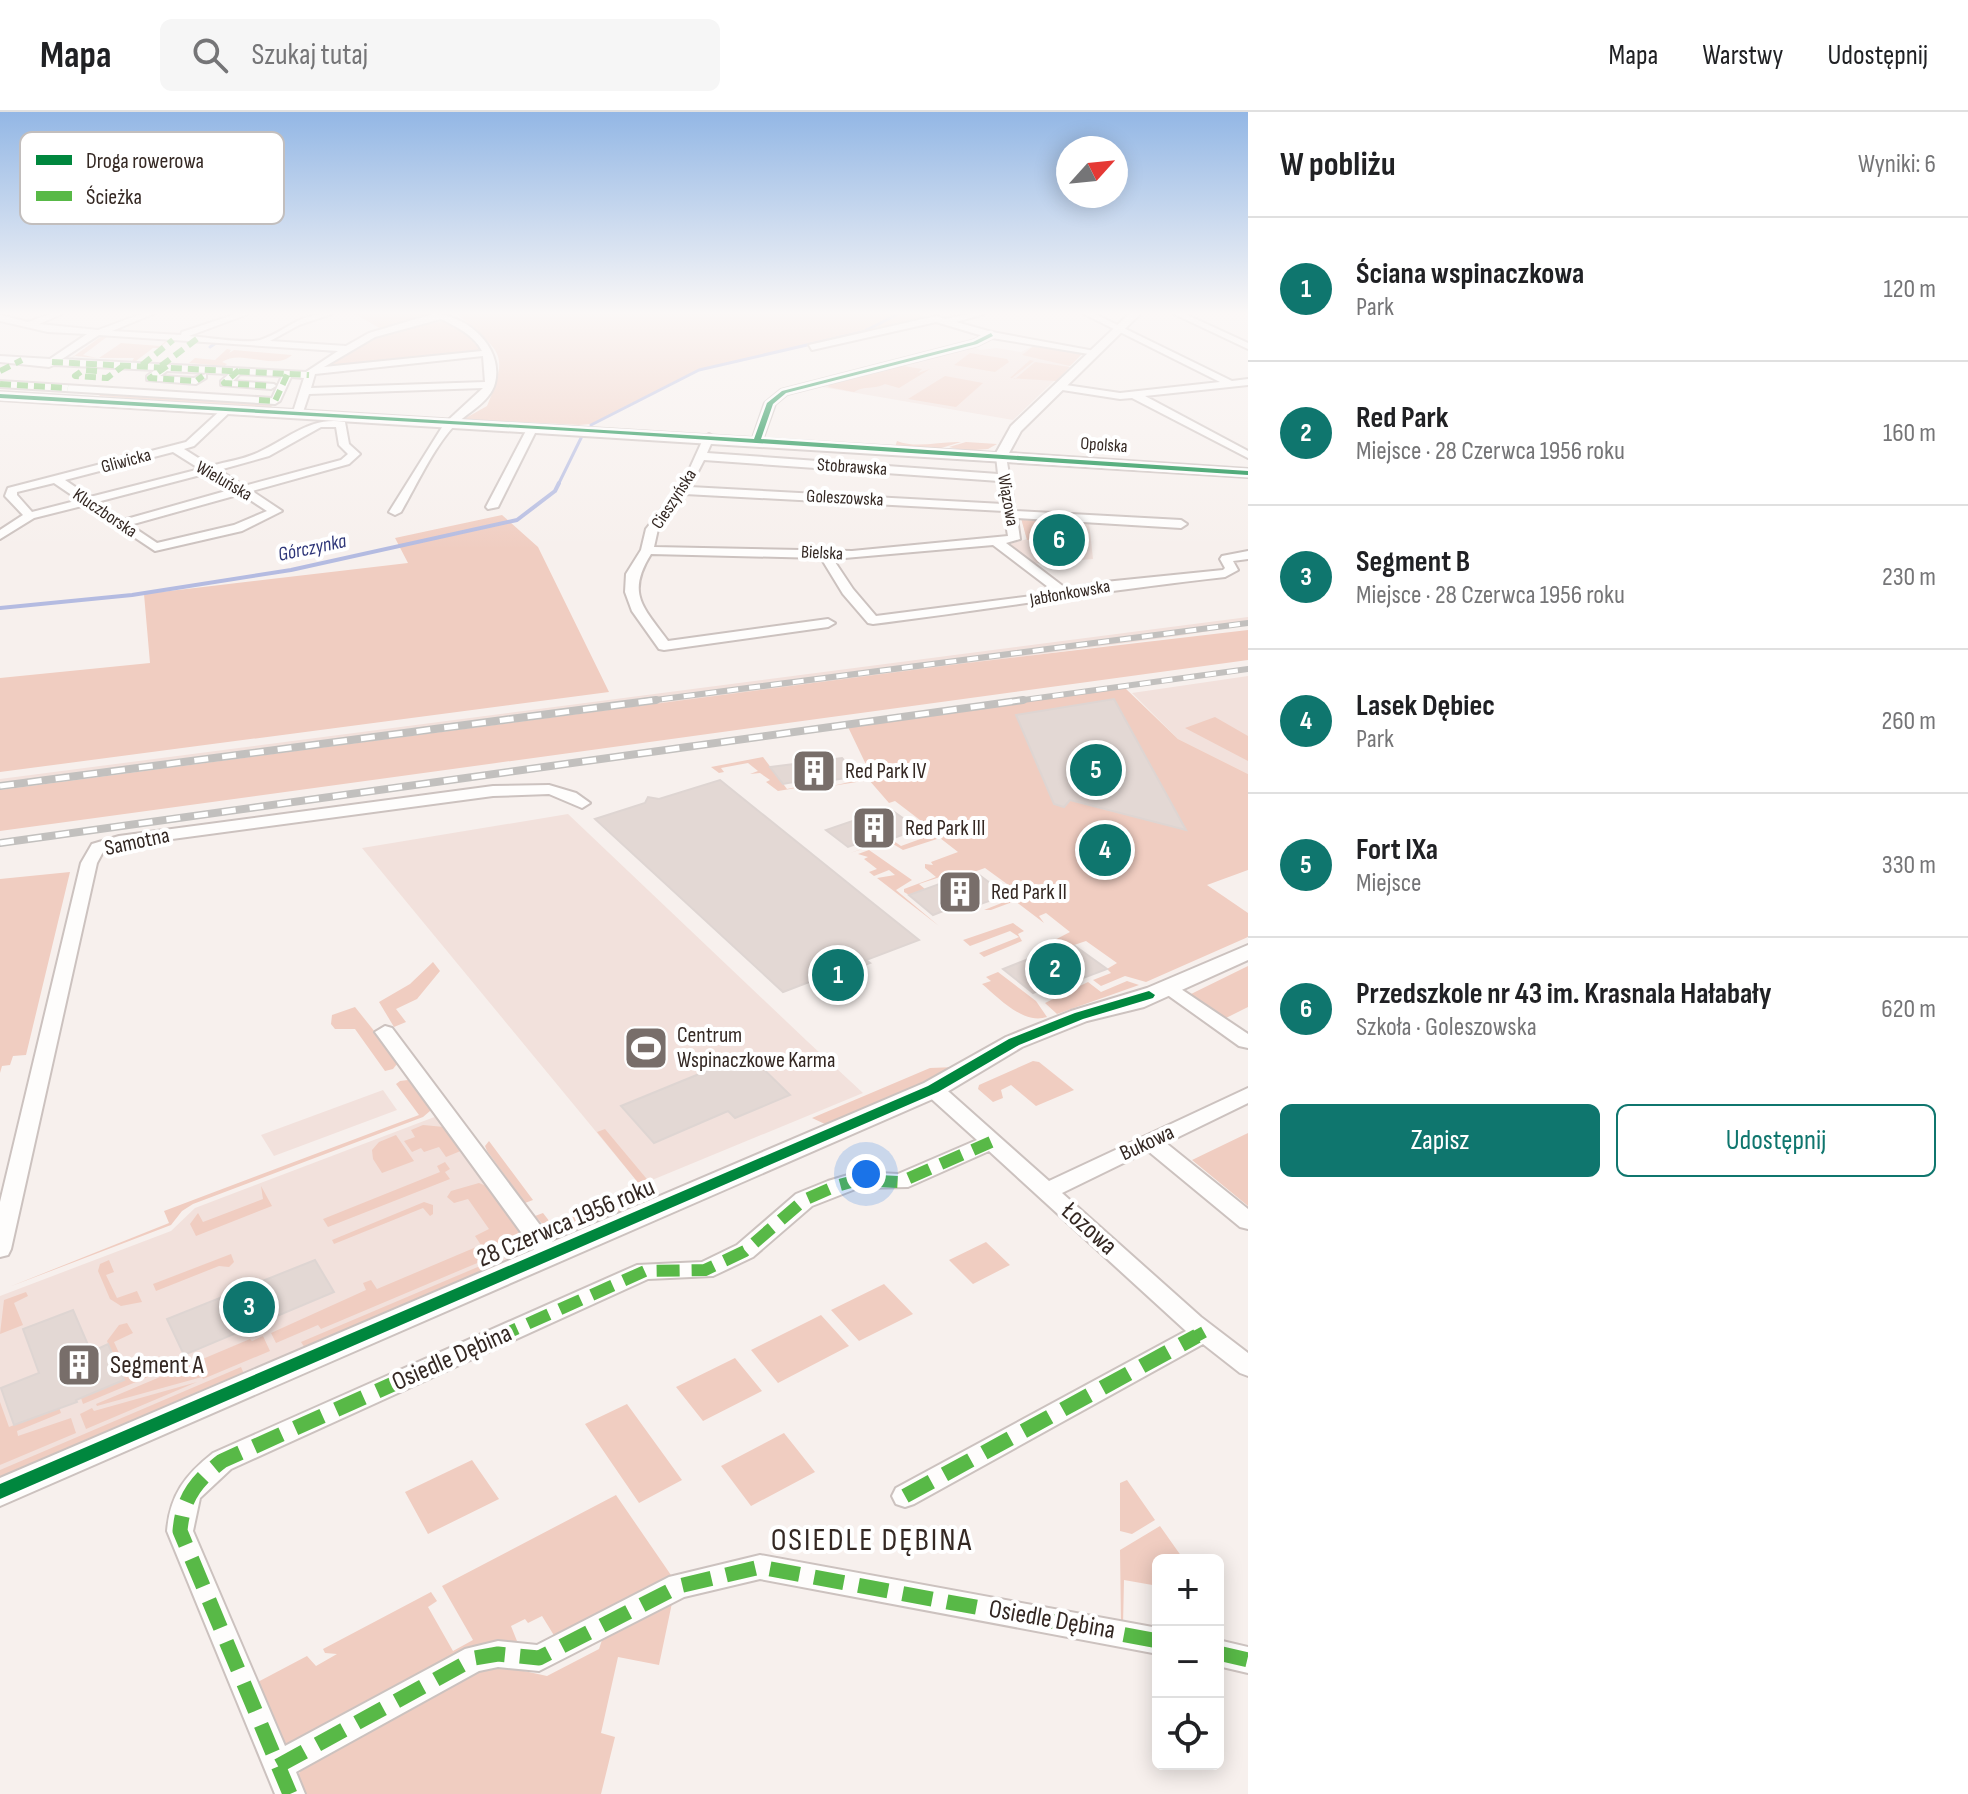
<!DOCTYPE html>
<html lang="pl">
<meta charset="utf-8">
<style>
body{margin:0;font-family:"Sofia Sans Condensed",sans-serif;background:#f6f6f6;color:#202124}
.controls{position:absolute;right:24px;bottom:24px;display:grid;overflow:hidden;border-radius:12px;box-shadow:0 4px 20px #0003}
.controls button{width:72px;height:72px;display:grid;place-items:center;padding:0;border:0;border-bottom:2px solid #e0e0e0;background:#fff;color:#202124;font:40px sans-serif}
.compass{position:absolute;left:1056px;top:24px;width:72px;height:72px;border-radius:50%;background:#fff;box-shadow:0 4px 20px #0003;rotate:63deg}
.you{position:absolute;left:866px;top:1062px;width:28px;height:28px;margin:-20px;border:6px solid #fff;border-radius:50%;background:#1a73e8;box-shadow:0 0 0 12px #1a73e833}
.badge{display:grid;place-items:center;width:52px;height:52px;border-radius:50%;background:#0f766e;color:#fff;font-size:26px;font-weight:700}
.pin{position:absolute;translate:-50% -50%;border:4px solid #fff;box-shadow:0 2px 8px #0006}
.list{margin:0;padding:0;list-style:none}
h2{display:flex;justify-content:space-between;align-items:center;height:104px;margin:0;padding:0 32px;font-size:34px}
h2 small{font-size:26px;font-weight:400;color:#757577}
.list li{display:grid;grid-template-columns:52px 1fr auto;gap:24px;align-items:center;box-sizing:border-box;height:144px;padding:0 32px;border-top:2px solid #e0e0e0}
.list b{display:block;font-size:30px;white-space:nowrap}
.list p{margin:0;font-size:26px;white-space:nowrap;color:#757577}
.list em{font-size:26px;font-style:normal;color:#757577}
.actions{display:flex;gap:16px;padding:24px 32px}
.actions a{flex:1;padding:18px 0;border:2px solid #0f766e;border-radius:12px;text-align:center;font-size:28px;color:#0f766e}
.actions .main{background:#0f766e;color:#fff}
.icon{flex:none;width:44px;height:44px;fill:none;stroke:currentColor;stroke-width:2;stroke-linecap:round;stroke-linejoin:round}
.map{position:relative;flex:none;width:1248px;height:1682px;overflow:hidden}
header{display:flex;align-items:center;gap:48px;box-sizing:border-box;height:112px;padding:0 40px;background:#fff;border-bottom:2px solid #e0e0e0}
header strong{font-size:38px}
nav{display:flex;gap:44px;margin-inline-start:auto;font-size:28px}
.search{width:560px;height:72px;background:#f6f6f6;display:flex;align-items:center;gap:20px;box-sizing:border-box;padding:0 28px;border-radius:12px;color:#757577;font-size:30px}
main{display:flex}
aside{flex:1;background:#fff}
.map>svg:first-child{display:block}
</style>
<header>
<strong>Mapa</strong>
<div class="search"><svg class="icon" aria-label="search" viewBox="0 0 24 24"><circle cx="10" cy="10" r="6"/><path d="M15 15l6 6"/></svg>Szukaj tutaj</div>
<nav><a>Mapa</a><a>Warstwy</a><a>Udostępnij</a></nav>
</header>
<main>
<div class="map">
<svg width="1248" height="1682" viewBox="0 0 1248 1682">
<rect width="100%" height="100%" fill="#f7f0ed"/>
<path fill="#f2e1dc" d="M1035 233 1082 242 1013 308 816 274 971 234 981 238 996 236 1021 240Z
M1021 406 1089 410 1093 447 1029 452 1006 433 1027 427Z
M1248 505V513L1178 524 0 678V667Z
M1248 564V662L1178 627 1132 581Z
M568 702 807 929 863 981 640 1073 362 736Z
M383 978 397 998 274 1044 261 1023Z
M445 1001 550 1143 0 1380V1184L171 1119 195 1096Z"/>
<path fill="#f0cdc1" d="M355 202H431L433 203 383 218Z
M458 202H918L931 206 699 258 591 312 579 313 464 307 487 294C512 235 497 241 458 202Z
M448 208 482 233 483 243 323 254 371 225Z
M103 223 189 229 169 228 159 236H153L136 249 140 250 138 252 131 251 134 246H99L121 231 160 234 167 228 108 224 83 243 97 246 75 244 66 250Z
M1035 233 1078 239 1082 242 1070 254 1022 243Z
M227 237 231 238 229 241 234 238 292 243C273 260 242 236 222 250L227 252 225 254 189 251 195 246 215 248Z
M970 241 1007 247 1009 250 995 260 954 253Z
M1030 248 1034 249 1012 266 1015 267 1035 250 1070 255 1056 269 1010 266Z
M897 253 922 257 918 261 930 257 899 276 885 272C874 278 864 273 854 280L828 275 832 269Z
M945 264 983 271 956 295 908 287Z
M104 279 204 288 276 290 270 296 99 284Z
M897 329C917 337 940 329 961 330L938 337 961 338 949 335 966 330 997 332 988 337 975 338 978 340 895 335Z
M502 403 538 435 609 580 0 660V566L150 551 144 482 408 451 395 426Z
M1021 406H1060L1059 423 1027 428Z
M1248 518V548L0 719V678L951 553Z
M1125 576 1178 627 1248 662V758L1207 773 1248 801V825L1146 870 1125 864 1101 874 1093 868 1111 861 1107 857 1117 851 1086 829 1050 841 1048 840 1057 835 1053 832 1045 833 1070 820 1046 801 1039 804 1044 811 1015 789 991 798H984L1022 783 985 756 957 766 949 762 919 772 925 777 909 783 904 780V777L936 765 925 756V752L933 753 931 750 958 740 940 726 903 738 888 729 850 741 891 727 901 734 937 721 895 689 889 691 869 668 832 674 872 665 848 615Z
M1215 605 1248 624V649L1185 616Z
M763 645 787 677 816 671 813 666H816L820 672 778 679 766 670 770 668 760 661 750 662 758 659 748 651 721 656 724 660 719 661 711 655Z
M869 738 912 768 896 778 939 814 877 766 895 763 889 758 874 764 869 760 877 757 864 747 868 745 858 742Z
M70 760 26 943 13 944 10 953 2 954 0 961V767Z
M1013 811 1024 819 1018 822 1022 829 984 845 979 841 1019 825 1010 819 970 834 963 828Z
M433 850 440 859 417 887 396 897 406 910 394 915 379 890 410 872Z
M1248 854V895L1222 908 1189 883Z
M998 860 1036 889 1047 905C1023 913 999 886 982 872L991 869 986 865Z
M1127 869 1139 873 1057 902 1045 891 1088 870 1101 880Z
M355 895 395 945 397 952 393 957 385 959 355 917H335L331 912 332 903Z
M1033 949 1039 950 1074 978 1036 994 1011 973 1001 978 1003 986 993 990 978 977 979 973Z
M956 955 915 976 827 1013 812 1006 930 956Z
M408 968 430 994V999L423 1005 193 1092 182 1099 171 1113 9 1175 169 1111 164 1099 419 1003 396 972 400 969Z
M423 1013 444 1015 463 1038 446 1045 439 1035 424 1040 421 1036 412 1040 404 1029 415 1025 411 1018Z
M605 1017 651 1072 652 1079 649 1086 574 1120 551 1121 535 1104 543 1101 550 1110 640 1073 597 1020Z
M1248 1021V1094L1192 1048Z
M396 1023 414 1049 382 1061 373 1047 372 1038 379 1030Z
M489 1029 533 1088 525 1091 487 1039 485 1034Z
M445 1050 450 1057 445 1060 450 1067 328 1115 323 1107 440 1060 437 1054Z
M479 1071 489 1075 527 1130 321 1217 318 1213 276 1231 271 1221 366 1178 363 1171 371 1168 377 1177 481 1133 475 1124 489 1117 468 1087 454 1091 447 1085 451 1079Z
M261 1074 272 1094 196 1124 190 1112 198 1101 203 1110 263 1087Z
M424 1090 433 1093V1102L430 1104 423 1096 334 1132 332 1128Z
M986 1130 1010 1153 973 1172 949 1148Z
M231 1142 234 1150 229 1155 219 1154 156 1179 153 1172Z
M499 1146 504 1153 305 1236 301 1230Z
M109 1148 114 1160 106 1163 117 1186 137 1179 142 1190 121 1194 110 1187 98 1159 100 1152Z
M884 1172 913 1202 859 1229 831 1198Z
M26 1180 28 1184 14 1191 23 1213 0 1222 4 1188Z
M821 1203 849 1234 778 1271 751 1238Z
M127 1211 133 1221 114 1230 129 1263 152 1254 155 1262 83 1292 81 1286 123 1268 107 1229 119 1213Z
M263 1224 270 1239 203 1267 202 1265 97 1294 96 1292 250 1227 252 1229Z
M735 1246 762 1279 703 1309 676 1275Z
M241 1255 244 1262 0 1370V1358Z
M197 1270 86 1317 80 1302 92 1296 94 1299Z
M0 1290 9 1315 59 1295 61 1301 17 1319 18 1324 71 1306 76 1321 0 1353Z
M627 1292 682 1368 639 1391 585 1312Z
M784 1321 815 1360 751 1394 721 1354Z
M472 1348 499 1387 428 1422 405 1380Z
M1127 1368 1155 1408 1132 1422 1120 1419V1371Z
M616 1383 673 1466 555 1525 542 1504 528 1511 525 1507 511 1514 517 1529 513 1534 286 1635 279 1630 254 1572 307 1544 316 1554 337 1542 325 1541 323 1537 431 1480 437 1489 428 1495 453 1539 473 1528 442 1474Z
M1160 1414 1184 1448H1158V1474L1124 1468 1123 1514 1121 1512 1120 1438Z
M672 1491 659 1553 618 1545 601 1621 615 1625 601 1682H305L298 1663C311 1643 332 1633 355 1628L482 1558 501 1554 547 1564 599 1537 602 1528Z"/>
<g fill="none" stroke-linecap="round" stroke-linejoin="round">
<path stroke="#b4bbe1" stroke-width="3" d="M210 235 216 231 238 232
M312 237 331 239
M591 313 699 258 863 220 898 202
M558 373 583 322"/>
<path stroke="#b4bbe1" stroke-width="4" d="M0 496 132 483 291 458 517 408 555 379 559 371"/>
</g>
<path fill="#e3d8d4" stroke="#ded5d2" stroke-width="2" d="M1114 587 1137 629 1186 718 1070 688 1064 695 1054 692 1016 603Z
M842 646 858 664 833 668 834 663 783 672 770 655Z
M720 668 869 788 919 828 866 848 870 851 834 865 830 862 783 880 595 707 645 691 648 685 659 687Z
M893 699 918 717 891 727 885 722 848 735 826 718 870 703 876 705Z
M978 762 1006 783 978 793 971 788 933 803 909 783 953 767 961 769Z
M1075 834 1107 857 1078 868 1072 864 1033 881 1003 857 1044 841H1058Z
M748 942 790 983 735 1006 728 999 654 1031 621 994Z
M315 1148 334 1180 184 1243 167 1207Z
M73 1198 91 1240 108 1232 124 1268 76 1288 77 1290 14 1313 1 1276 39 1261 23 1217Z"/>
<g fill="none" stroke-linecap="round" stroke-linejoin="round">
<g stroke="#ccc2bf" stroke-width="4">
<path id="minor" d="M50 202H62L39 212 98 218 141 202H153L112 219 181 223 182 220 236 202H248L189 224C206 225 244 232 260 228 288 219 295 202 331 202L299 213 270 229 346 234 369 221 433 202C466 202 504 235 495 271 490 291 466 301 453 315 433 337 416 374 401 400L395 403 389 400 444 312 483 276 309 282 302 303 297 306 292 303 304 266 291 265 280 289 275 292 0 275V269L272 286 282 264 240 262 233 269 274 272 276 274 271 277 221 273V269L229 262 167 259 160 264 194 266 206 262V266L196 272 147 268V264L155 258 54 253 49 255 0 250V244L50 247 87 222 48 220 0 209V203L28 210ZM441 207C457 215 474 223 482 239L324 255 375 225ZM99 223 338 239 306 260 62 247ZM483 244 485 270 311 276 315 262Z
M969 202H984L956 210 992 220 1100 240 1095 243 992 226 978 233 787 282 775 292 761 331 752 329 765 291 781 278 972 229 983 224 936 210 812 238 809 233 936 204 945 207Z
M1084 202H1095L1232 269 1248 267V273L1145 284 1248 339V346L1132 286 1120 287 1056 277V273L1059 272 1120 281 1220 270Z
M1174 202H1185L1248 231V237Z
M223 296 232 298 194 334 184 337 211 354C228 349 246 347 261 339 289 326 311 304 345 310L349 332 360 342 349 352 252 379 282 399 242 419 155 439 86 393 34 406 0 427V418L23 403 5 384 8 376 186 330ZM321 315H336L339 333 348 342 341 348 244 374 219 358 269 344ZM173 340 200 357 90 385 65 368ZM208 361 233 377 123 408 97 390ZM54 371 79 388 32 400 17 383V380ZM241 382 267 399 234 413 157 431 130 413Z
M529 313 538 315 498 395 488 397 486 395Z
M709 322 714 325 707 341 998 362 996 344 1001 341 1006 344 1015 399 1181 408 1187 412 1181 416 1017 406 1020 427 1006 431 1068 478 1095 471 1223 458 1225 456 1220 447 1222 444 1248 439V447L1233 449 1238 458 1225 465C1107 478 991 497 873 512L868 511 843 482 821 446 651 442C626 482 643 495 668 529L828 507 835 511 828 515 664 538 659 537 632 499 625 480 626 462 641 438 646 417 685 367 704 325ZM704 348 999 369 1003 392 690 375ZM685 382 1004 399 1008 424 852 439 654 435 658 417ZM993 433 1056 481 876 504 853 477 833 447Z
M549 673 576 681 590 691 582 696 549 682 493 684 120 734 104 738 97 751 11 1137 8 1143 0 1145V1090L81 751 92 732 119 724 493 674Z
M1169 869 1248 922V936L1239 934 1162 879 1160 875Z
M385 914 392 916 558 1137 561 1143 558 1149 550 1151 542 1149 378 924 375 920Z
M933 970 940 972 1049 1069 1248 976V991L1166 1031 1248 1097V1117L1240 1115 1148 1039 1062 1081 1201 1205 1248 1241V1264L1240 1261 1203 1232 914 1392 905 1395 896 1392 892 1384 896 1376 1186 1219 989 1039 908 1075 858 1076 812 1094 753 1145 713 1164 648 1167 231 1357 200 1386 193 1419 285 1634 465 1537 498 1529 537 1533 669 1465 760 1443 1158 1516V1542L760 1467 684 1485 539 1559 498 1555 479 1559 296 1660 305 1682H275L167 1419C170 1383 185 1363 213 1341L637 1153 702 1150 737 1133 796 1082 828 1069 858 1060 898 1062 977 1028 926 982 923 977 926 972Z
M1218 1528 1248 1535V1561L1218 1554Z"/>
</g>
<g stroke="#ccc2bf" stroke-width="4">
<path id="tertiary" d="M1129 202H1140L1021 319 1009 341 1248 357V365L0 288V280L996 341 1011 314Z
M1248 833V848L1144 895 1087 909 1022 935 942 983 0 1394V1366L924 971 1006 925 1071 899 1147 876Z"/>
</g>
<use href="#minor" fill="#fefdfc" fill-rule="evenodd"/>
<use href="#tertiary" fill="#fefdfc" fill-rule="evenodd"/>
<g stroke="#c2c0be" stroke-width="6">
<path id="rail-far1" d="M640 590 1248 511
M1009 590 1248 557"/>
</g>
<g stroke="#c2c0be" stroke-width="8">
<path id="rail" d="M0 674 656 588
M0 731 1023 588"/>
</g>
<use href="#rail-far1" stroke="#fff" stroke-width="4" stroke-dasharray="11" stroke-linecap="butt"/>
<use href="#rail" stroke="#fff" stroke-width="5" stroke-dasharray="14" stroke-linecap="butt"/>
<path stroke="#58b947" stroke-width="6" stroke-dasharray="11 6" stroke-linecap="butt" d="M52 250 309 263
M142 253 173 228
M161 254 198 226
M167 254 150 266 196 269 203 264
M239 258 224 271 271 274
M0 259 22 248
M97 259 83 258 75 264 107 266 123 254
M0 272 68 276
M259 288 275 289 288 261"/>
<path stroke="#58b947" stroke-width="12" stroke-dasharray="23 12" stroke-linecap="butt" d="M496 1226 645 1159 705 1158 745 1139 804 1088 836 1074 858 1068 900 1070 991 1030
M1193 1226 1204 1220"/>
<path stroke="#58b947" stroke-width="15" stroke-dasharray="30 15" stroke-linecap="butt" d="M905 1384 1197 1224
M1218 1541 1248 1548
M278 1654 475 1546 498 1542 539 1546 679 1474 760 1455 1158 1529
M290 1682 180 1419C183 1385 196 1369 222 1349L500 1224"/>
<g stroke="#fff" stroke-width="5">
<path id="cycleway" d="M991 221 993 224 977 232 786 281 773 292 761 327 1248 359V363L588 320 0 286V282L754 327 767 291 782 279 973 230Z
M1149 879 1155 883 1153 886 1083 907 1019 933 938 980 0 1387V1372L928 974 1009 927 1075 901Z"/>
</g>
<use href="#cycleway" fill="#00873e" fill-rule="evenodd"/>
</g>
<linearGradient id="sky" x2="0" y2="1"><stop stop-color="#93b7e5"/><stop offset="0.46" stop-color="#fbf8f7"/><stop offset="1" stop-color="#fbf8f7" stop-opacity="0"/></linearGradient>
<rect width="1248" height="437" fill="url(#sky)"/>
<defs>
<g id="building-square" transform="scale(2.3)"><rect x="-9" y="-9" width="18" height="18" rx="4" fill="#786e6a" stroke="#fff"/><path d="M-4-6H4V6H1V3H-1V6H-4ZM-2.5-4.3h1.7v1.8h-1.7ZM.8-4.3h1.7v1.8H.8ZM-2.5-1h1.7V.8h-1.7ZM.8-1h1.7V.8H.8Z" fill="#fff"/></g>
<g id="stadium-square" transform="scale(2.3)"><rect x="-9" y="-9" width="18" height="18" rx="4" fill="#786e6a" stroke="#fff"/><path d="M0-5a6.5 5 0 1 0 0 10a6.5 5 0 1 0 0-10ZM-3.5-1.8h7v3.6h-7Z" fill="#fff"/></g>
</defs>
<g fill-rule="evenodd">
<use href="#building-square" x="814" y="659"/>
<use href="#building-square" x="874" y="716"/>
<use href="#building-square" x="960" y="780"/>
<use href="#stadium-square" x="646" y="936"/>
<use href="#building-square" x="79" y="1253"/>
</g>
<g text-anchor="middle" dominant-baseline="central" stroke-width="8" stroke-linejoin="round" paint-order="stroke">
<g font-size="18" fill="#342823" stroke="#fff">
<text transform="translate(1104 333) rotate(4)">Opolska</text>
<text transform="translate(126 349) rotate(-15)">Gliwicka</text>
<text transform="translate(852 355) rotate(4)">Stobrawska</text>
<text transform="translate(224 369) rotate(30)">Wieluńska</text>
<text transform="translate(845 386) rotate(3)">Goleszowska</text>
<text transform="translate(674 387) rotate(-57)">Cieszyńska</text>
<text transform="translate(1008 388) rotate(80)">Wiązowa</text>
<text transform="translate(105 401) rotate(34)">Kluczborska</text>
<text transform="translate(822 441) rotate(3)">Bielska</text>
<text transform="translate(1070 481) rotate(-10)">Jabłonkowska</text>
</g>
<g font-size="20" font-style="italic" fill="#2d3578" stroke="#fff">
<text transform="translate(312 436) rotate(-12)">Górczynka</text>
</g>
<g font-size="22" fill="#342823" stroke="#fff" text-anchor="start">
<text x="845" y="659">Red Park IV</text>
<text x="905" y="716">Red Park III</text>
<text x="991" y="780">Red Park II</text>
<text x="677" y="923">Centrum<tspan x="677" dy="25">Wspinaczkowe Karma</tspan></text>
</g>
<g font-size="22" fill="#342823" stroke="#fff">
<text transform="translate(137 730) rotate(-12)">Samotna</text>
<text transform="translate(1147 1031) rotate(-25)">Bukowa</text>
</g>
<g font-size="26" fill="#342823" stroke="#fff">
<text transform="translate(566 1111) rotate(-23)">28 Czerwca 1956 roku</text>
<text transform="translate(1089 1117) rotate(42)">Łozowa</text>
<text transform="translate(452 1246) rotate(-24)">Osiedle Dębina</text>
<text transform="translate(1052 1508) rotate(10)">Osiedle Dębina</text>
</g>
<g font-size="26" fill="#342823" stroke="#fff" text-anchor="start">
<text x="110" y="1253">Segment A</text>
</g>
<g font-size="32" letter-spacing="2" fill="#342823" stroke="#fff">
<text x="872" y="1428">OSIEDLE DĘBINA</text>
</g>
</g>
<rect x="20" y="20" width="264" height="92" rx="12" fill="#fff" stroke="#c2bebd" stroke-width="2"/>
<rect x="36" y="43" width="36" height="10" fill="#00873e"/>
<rect x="36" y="79" width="36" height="10" fill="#58b947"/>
<g font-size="22" fill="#342823">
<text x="86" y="56">Droga rowerowa</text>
<text x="86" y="92">Ścieżka</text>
</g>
</svg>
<div class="controls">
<button>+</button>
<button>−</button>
<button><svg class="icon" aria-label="locate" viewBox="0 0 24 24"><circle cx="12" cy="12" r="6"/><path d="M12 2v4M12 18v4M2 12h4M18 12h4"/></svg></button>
</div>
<svg class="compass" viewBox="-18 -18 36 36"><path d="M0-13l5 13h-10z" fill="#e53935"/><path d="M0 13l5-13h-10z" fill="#757577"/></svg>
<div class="you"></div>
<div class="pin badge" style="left:838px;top:863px">1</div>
<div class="pin badge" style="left:1055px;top:857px">2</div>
<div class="pin badge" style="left:249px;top:1195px">3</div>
<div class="pin badge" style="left:1105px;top:738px">4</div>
<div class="pin badge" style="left:1096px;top:658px">5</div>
<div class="pin badge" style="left:1059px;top:428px">6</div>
</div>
<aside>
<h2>W pobliżu<small>Wyniki: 6</small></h2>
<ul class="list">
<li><span class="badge">1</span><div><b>Ściana wspinaczkowa</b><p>Park</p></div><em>120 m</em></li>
<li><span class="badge">2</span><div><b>Red Park</b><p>Miejsce · 28 Czerwca 1956 roku</p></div><em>160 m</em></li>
<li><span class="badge">3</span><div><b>Segment B</b><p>Miejsce · 28 Czerwca 1956 roku</p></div><em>230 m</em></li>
<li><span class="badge">4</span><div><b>Lasek Dębiec</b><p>Park</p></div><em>260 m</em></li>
<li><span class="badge">5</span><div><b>Fort IXa</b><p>Miejsce</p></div><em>330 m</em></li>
<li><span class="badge">6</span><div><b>Przedszkole nr 43 im. Krasnala Hałabały</b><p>Szkoła · Goleszowska</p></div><em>620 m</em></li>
</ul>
<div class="actions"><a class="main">Zapisz</a><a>Udostępnij</a></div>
</aside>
</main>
